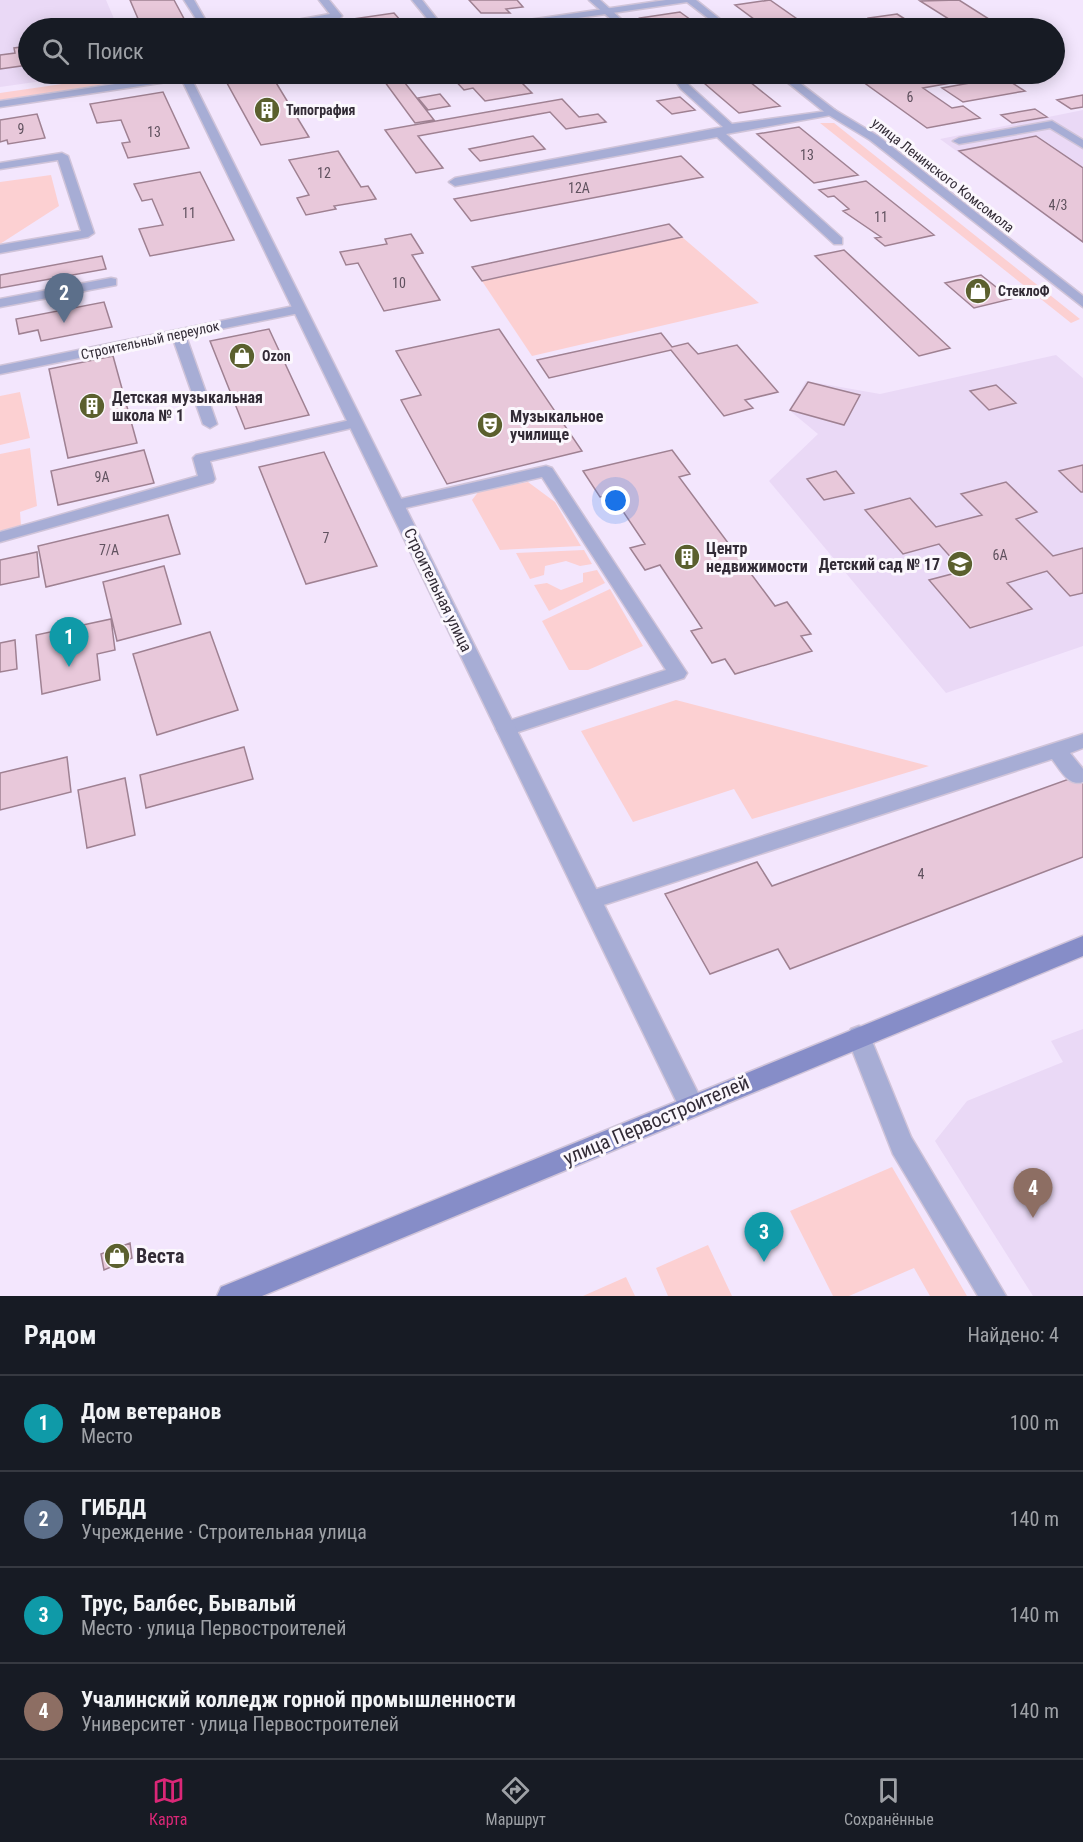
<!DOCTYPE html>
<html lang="ru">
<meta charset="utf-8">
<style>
body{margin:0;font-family:"Roboto Condensed",sans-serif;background:#20242c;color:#f1f3f6}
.you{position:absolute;left:616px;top:501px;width:21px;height:21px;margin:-15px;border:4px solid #fff;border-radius:50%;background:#1a73e8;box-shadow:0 0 0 9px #1a73e833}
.badge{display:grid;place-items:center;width:39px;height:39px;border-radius:50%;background:#db2777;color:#fff;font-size:20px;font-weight:700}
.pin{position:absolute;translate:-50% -50px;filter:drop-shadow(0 2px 3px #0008)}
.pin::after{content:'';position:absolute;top:32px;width:21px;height:18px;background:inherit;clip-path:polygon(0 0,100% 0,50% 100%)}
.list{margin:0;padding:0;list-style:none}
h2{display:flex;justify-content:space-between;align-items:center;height:78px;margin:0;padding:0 24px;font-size:26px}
h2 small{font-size:20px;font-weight:400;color:#9ea1a6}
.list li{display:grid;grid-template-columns:39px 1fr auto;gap:18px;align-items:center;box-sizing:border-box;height:96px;padding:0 24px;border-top:2px solid #363941}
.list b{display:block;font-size:22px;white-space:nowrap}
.list p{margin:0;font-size:20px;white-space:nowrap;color:#9ea1a6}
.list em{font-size:20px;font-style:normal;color:#9ea1a6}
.icon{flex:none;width:33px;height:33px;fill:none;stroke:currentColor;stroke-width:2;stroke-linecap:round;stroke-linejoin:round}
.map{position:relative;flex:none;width:1083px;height:1296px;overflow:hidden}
.search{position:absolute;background:#171b24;box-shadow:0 3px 15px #0003;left:18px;right:18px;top:18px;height:66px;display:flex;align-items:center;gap:15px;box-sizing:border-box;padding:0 21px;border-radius:33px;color:#9ea1a6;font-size:22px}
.sheet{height:462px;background:#171b24}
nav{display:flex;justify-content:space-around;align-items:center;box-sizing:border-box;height:84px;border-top:2px solid #363941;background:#171b24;font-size:16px;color:#9ea1a6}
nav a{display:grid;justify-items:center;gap:3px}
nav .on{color:#db2777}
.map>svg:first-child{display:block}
</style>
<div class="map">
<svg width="1083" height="1296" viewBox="0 0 1083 1296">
<rect width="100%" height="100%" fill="#f3e6fd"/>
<path fill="#ead9f6" d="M0 0H106L118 28H28V74H92L0 87Z
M1083 110V243L940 139Z
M1056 355 1083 378V646L946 693 769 481 818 434 789 410 806 381 880 394Z
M1083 1029V1296H1033L935 1141 967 1101 1063 1062 1051 1041Z"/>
<path fill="#fcd0d2" d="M131 74H172L0 100V93Z
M820 123H834L1080 319 1071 323Z
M51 175 59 206 0 244V182Z
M682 237 759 303 532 356 482 281Z
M20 392 30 438 0 445V396Z
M30 448 37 506 20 512 21 525 0 531V454Z
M528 482 555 502 581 546 500 550 472 500 479 491Z
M584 550 592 564 580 566 566 561 545 566 544 575 530 579 516 553Z
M597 570 605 583 549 611 534 585 547 583 561 590 583 582V573Z
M610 589 643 646 588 670H569L542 621Z
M676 700 929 766 752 819 734 789 633 822 581 731Z
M892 1167 967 1296H930L914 1268 849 1296H833L790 1211Z
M708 1245 732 1296H668L656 1268Z
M626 1277 635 1296H583Z"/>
<path fill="#e8c8da" stroke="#9f8192" stroke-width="1.5" d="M130 0H174L189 28H142Z
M469 0H517L523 7 506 9 510 13H481Z
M770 0 810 28H766L735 5Z
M959 0 989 19 976 21 988 28H963L920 1Z
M680 12 702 28H653L640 18Z
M394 13 407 28H291Z
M897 14 919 28 937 25 943 28H885L869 18Z
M28 46V65L0 69V55L15 53 14 48Z
M379 74H398L434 120 415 123Z
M449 74H535L516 77 532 93 485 101 473 88 464 90Z
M717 74H740L780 106 739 113 697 77Z
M852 74H1001L923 88 952 108 963 106 980 118 927 128Z
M272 76 309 137 261 145 227 83Z
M1003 77 1025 91 963 102 942 88Z
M163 92 189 148 128 158 122 143 130 142 121 120 97 123 90 104Z
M440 94 450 106 428 110 418 98Z
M1083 95V107L1071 109 1057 100Z
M680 97 695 110 672 114 657 101Z
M562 99 579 117 598 114 606 122 566 129 550 112 418 136 443 168 416 173 385 130Z
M1035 109 1047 117 1012 123 1001 115Z
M37 114 45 138 8 144 7 140 0 142V120Z
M799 127 858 175 814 183 757 134Z
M533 136 545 149 480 161 469 149Z
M1036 136 1083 168V242L959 151Z
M338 151 361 187 368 186 376 199 334 206 336 209 306 215 297 198 309 195 289 160Z
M681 156 703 177 471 221 454 199Z
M200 172 234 240 150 256 139 229 163 225 152 199 142 201 134 184Z
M866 181 934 235 885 246 875 238 881 237 843 211 849 209 834 196 828 197 819 190Z
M669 224 682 237 482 281 472 267Z
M411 234 423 253 412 255 440 300 384 311 358 263 346 265 340 252 387 244 385 239Z
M844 250 950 348 919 356 815 256Z
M102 256 106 269 0 288V275Z
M981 275 1011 299 974 308 945 283Z
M104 302 112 327 41 341 38 330 19 334 16 319Z
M269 329 309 415 245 429 210 341Z
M499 329 582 451 447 484 401 400 421 395 396 351Z
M661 333 672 347 688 343 698 354 737 345 778 392 745 400 753 408 724 416 671 350 549 378 537 360Z
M113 356 137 443 68 458 49 369Z
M808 382 860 395 844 425 790 410Z
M996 385 1016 403 989 410 970 391Z
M144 450 154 483 58 505 51 471Z
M672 450 690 474 679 477 775 606 787 602 811 634 801 636 812 651 735 674 725 659 712 663 691 631 702 628 660 565 645 570 630 548 645 544 612 495 600 497 583 471Z
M324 452 377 566 306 584 259 467Z
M1083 465V492H1081L1059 471Z
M836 471 854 493 824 500 807 479Z
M1006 482 1037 512 1016 519 1053 556 1083 548V593L1070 596 1047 571 1007 583 1032 609 970 628 929 580 963 571 939 544 903 554 865 510 910 498 936 527 982 515 961 494Z
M168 515 180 554 46 587 38 546Z
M37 552 39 577 0 585V560Z
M164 566 181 624 117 641 103 582Z
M111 619 115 650 97 654 100 680 42 694 36 635Z
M210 632 238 710 157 735 133 654Z
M15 640 17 669 0 672V643Z
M244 747 253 779 146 808 140 775Z
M67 757 71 792 0 810V773Z
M1083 774V857L790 969 778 949 710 974 665 894 757 862 772 886Z
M125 778 135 835 87 848 78 790Z
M130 1243 132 1258 104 1270 101 1254Z"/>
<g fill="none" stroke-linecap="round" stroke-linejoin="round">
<g stroke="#d0c4d9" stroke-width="3">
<path id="service" d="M184 0H194L210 28H202Z
M319 0H329L342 16 340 18 274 28H253L330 14Z
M589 0H600L631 28H621Z
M671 74H681L689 85 732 124 835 110 836 112 831 115 726 134 842 238V244H834L717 137 455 186 449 182 455 178 723 127 681 89Z
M1052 121 1083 140V148L1050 128 959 144 953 141 959 138Z
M62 153 68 156 94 233 88 237 0 253V245L81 231 58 160 0 169V163Z
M111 278 116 279V285L0 307V299Z
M299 305 304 306V312L186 336 217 424 210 428 203 424 173 339 0 374V366Z
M355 419 360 420 362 423 360 426 210 461 215 479 213 482 0 542V532L198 476 193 458 196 455Z
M546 466 552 468 687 673 684 678 506 736 499 734 496 729 499 724 666 670 542 477 396 510 388 505 396 500Z
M1083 734V748L1070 753 1083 769V782C1068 787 1060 769 1052 759L591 909 583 906 580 900 583 894 591 891Z
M859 1026 867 1029 911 1137 1006 1296H978L893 1154 847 1037 851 1029Z"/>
</g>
<g stroke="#d0c4d9" stroke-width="3">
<path id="minor" d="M412 0H422L444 28H435Z
M181 74 190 76 700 1097 703 1105 700 1113 691 1117 682 1113 180 76Z"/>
</g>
<g stroke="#d0c4d9" stroke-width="3">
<path id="tertiary" d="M666 0H696L731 28H721L687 2 510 28H489L494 25Z
M183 74H205L200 77 0 107V101Z
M777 74H788L835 110 878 136 1083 296V307L870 140 827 114Z"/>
</g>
<g stroke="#d0c4d9" stroke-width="3">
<path id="secondary" d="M1083 936V956L262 1296H217L221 1287Z"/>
</g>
<use href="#service" fill="#a7add5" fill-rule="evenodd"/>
<use href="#minor" fill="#a7add5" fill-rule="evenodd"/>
<use href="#tertiary" fill="#a7add5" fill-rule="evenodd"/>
<use href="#secondary" fill="#868dc8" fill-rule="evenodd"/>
</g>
<defs>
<g id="building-disc" transform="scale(1.35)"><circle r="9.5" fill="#5b602e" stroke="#fbf7fd"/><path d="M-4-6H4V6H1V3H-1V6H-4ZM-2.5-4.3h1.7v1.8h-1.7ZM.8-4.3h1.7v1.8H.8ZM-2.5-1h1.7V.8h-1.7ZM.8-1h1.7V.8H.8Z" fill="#fff"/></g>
<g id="shop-disc" transform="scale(1.35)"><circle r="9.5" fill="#5b602e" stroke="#fbf7fd"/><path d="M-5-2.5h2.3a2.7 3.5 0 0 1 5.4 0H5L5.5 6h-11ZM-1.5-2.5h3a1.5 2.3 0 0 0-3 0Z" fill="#fff"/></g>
<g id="theatre-disc" transform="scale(1.35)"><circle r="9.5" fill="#5b602e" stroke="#fbf7fd"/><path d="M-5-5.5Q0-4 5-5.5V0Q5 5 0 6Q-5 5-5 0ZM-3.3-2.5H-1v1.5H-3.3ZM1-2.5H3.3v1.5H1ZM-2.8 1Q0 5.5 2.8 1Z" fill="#fff"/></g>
<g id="school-disc" transform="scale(1.35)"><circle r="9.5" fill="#5b602e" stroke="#fbf7fd"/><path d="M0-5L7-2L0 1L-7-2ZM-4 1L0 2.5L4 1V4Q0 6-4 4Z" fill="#fff"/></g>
</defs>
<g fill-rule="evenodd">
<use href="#building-disc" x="267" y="110"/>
<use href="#shop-disc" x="978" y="291"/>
<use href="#shop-disc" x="242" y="356"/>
<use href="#building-disc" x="92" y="406"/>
<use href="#theatre-disc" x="490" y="425"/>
<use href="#building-disc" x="687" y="557"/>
<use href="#school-disc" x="960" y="564"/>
<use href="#shop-disc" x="117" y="1256"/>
</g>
<g text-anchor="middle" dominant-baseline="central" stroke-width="6" stroke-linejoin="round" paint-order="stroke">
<g font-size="14" fill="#60525f">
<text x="910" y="97">6</text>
<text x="21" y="129">9</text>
<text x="154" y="132">13</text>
<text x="807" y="155">13</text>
<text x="324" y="173">12</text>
<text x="579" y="188">12А</text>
<text x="1058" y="205">4/3</text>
<text x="189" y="213">11</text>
<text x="881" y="217">11</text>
<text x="399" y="283">10</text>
<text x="102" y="477">9А</text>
<text x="326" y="538">7</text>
<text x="109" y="550">7/А</text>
<text x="1000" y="555">6А</text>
<text x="921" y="874">4</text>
</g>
<g font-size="14" font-weight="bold" fill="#322b36" stroke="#fbf7fd" text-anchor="start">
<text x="286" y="110">Типография</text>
<text x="998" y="291">СтеклоФ</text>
<text x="262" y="356">Ozon</text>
</g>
<g font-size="14" fill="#322b36" stroke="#fbf7fd">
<text transform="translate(943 175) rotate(38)">улица Ленинского Комсомола</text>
<text transform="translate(150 340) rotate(-12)">Строительный переулок</text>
</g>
<g font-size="16" font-weight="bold" fill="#322b36" stroke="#fbf7fd" text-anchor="start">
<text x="112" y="397">Детская музыкальная<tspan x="112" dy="18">школа № 1</tspan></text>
<text x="510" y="416">Музыкальное<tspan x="510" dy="18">училище</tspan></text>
<text x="706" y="548">Центр<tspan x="706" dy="18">недвижимости</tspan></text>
<text x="940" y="564" text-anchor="end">Детский сад № 17</text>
</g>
<g font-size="16" fill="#322b36" stroke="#fbf7fd">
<text transform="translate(438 590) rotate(64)">Строительная улица</text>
</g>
<g font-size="20" fill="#322b36" stroke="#fbf7fd">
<text transform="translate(656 1120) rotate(-23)">улица Первостроителей</text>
</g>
<g font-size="20" font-weight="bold" fill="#322b36" stroke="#fbf7fd" text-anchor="start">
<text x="136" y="1256">Веста</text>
</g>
</g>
</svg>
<div class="you"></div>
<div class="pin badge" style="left:69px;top:667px;background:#0f9aa8">1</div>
<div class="pin badge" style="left:64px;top:323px;background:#5c6f8a">2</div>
<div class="pin badge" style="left:764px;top:1262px;background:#0f9aa8">3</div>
<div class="pin badge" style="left:1033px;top:1218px;background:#8d6e63">4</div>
<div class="search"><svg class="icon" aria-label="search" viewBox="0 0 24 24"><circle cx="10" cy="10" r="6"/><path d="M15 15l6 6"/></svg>Поиск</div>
</div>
<section class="sheet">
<h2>Рядом<small>Найдено: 4</small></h2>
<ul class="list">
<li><span class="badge" style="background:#0f9aa8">1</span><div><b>Дом ветеранов</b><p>Место</p></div><em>100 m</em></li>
<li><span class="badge" style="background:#5c6f8a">2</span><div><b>ГИБДД</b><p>Учреждение · Строительная улица</p></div><em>140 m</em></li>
<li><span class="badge" style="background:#0f9aa8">3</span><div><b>Трус, Балбес, Бывалый</b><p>Место · улица Первостроителей</p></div><em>140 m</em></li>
<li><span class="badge" style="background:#8d6e63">4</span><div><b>Учалинский колледж горной промышленности</b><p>Университет · улица Первостроителей</p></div><em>140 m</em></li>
</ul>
</section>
<nav>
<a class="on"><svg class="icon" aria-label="map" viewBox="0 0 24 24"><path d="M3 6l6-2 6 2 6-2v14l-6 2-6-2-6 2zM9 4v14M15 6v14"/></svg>Карта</a>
<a><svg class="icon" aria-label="directions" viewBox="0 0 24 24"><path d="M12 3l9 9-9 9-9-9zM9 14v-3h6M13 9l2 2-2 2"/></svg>Маршрут</a>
<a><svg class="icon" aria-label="saved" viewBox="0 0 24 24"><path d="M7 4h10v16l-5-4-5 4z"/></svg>Сохранённые</a>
</nav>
